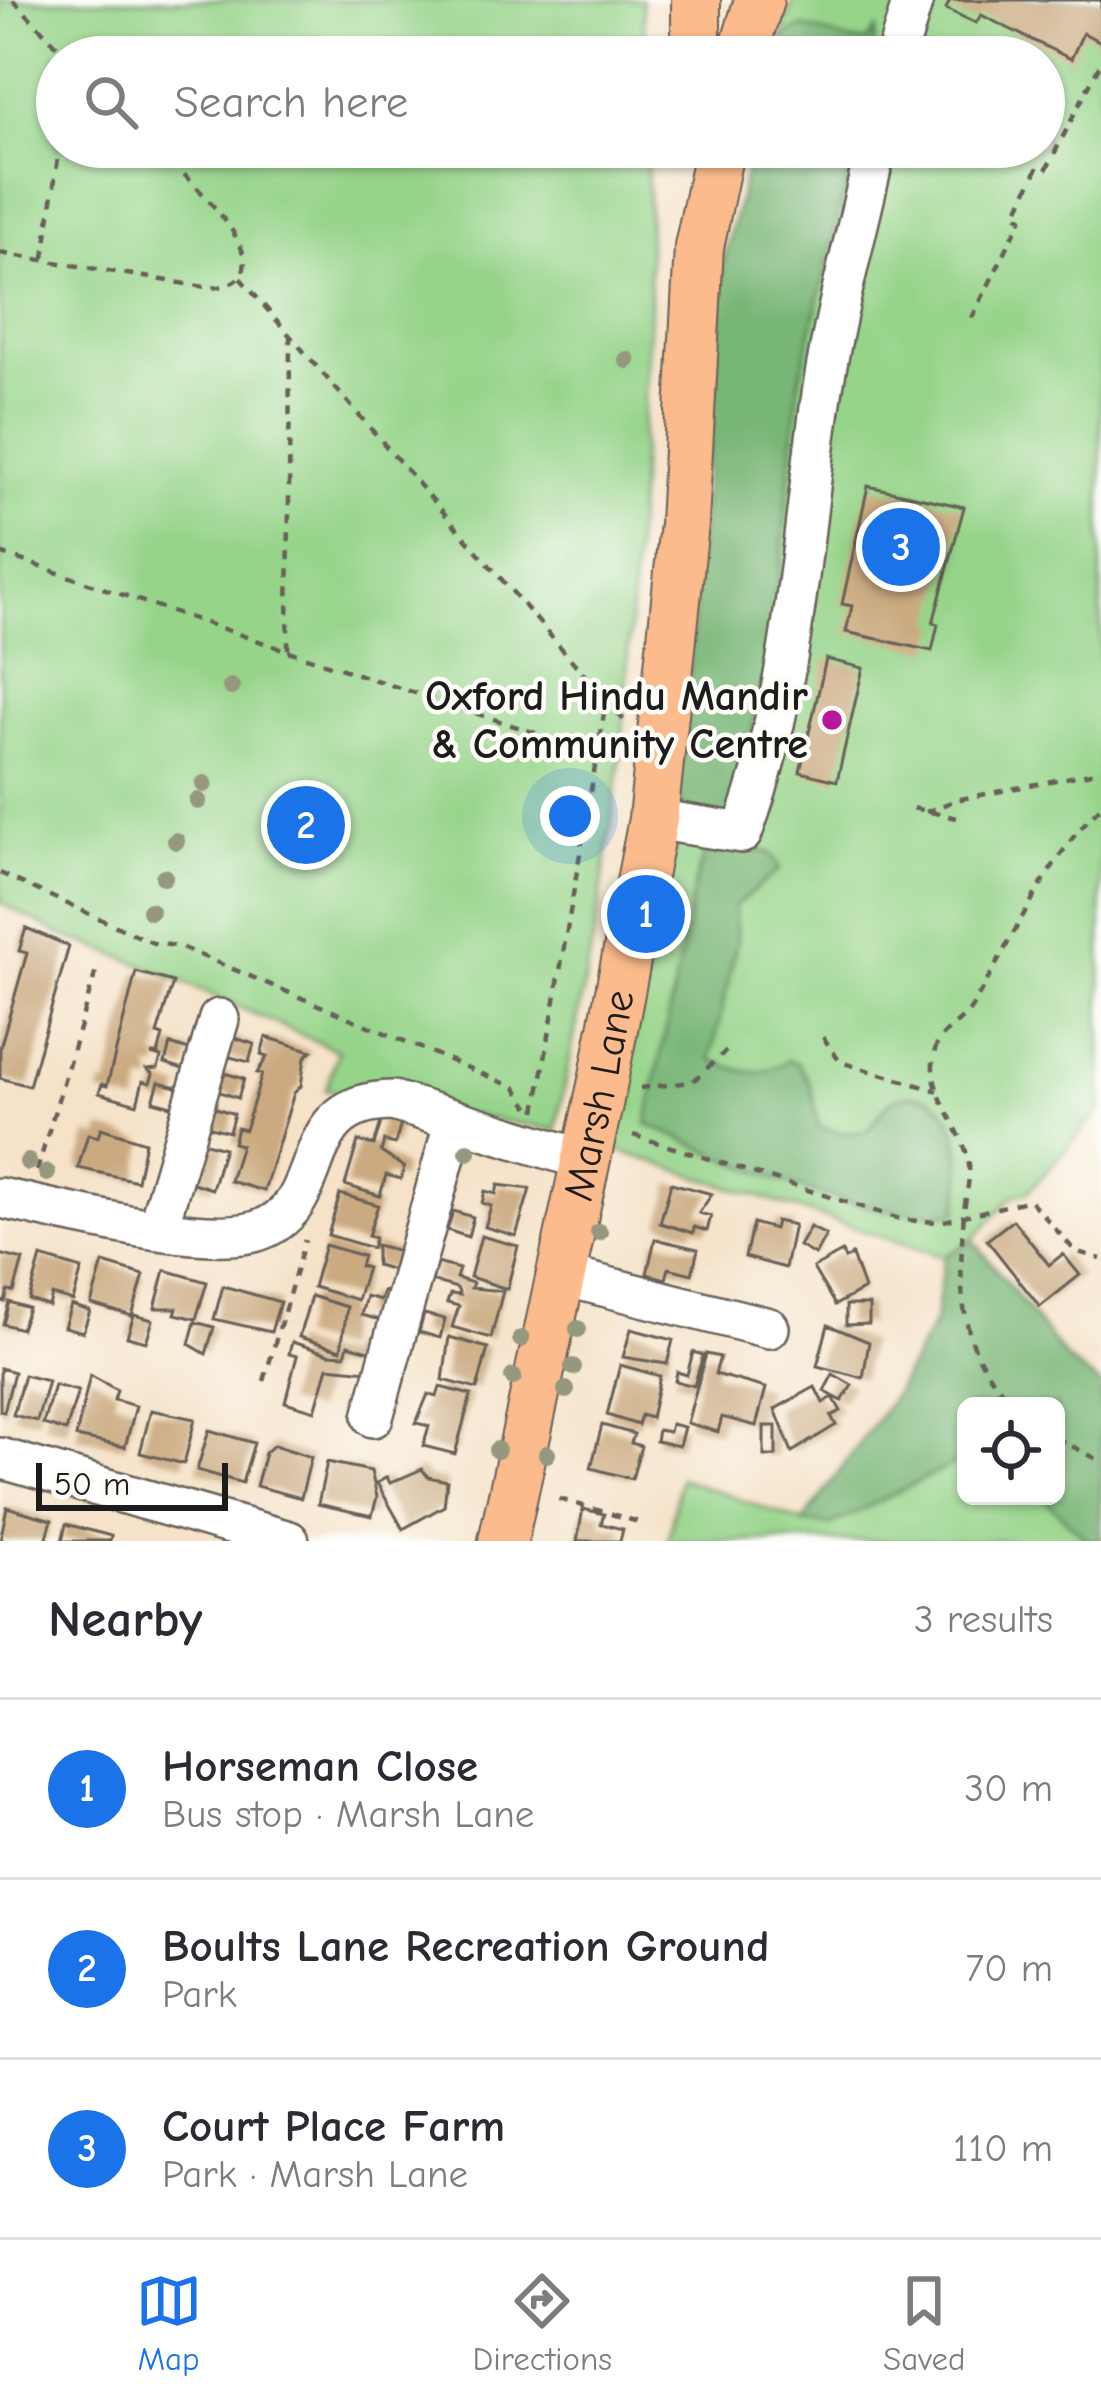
<!DOCTYPE html>
<meta charset="utf-8">
<style>
body{margin:0;font-family:"Comic Neue",sans-serif;background:#f2f2f3;color:#2b2b33}
.controls{position:absolute;right:36px;bottom:36px;display:grid;overflow:hidden;border-radius:18px;box-shadow:0 3px 9px #0004}
.controls button{width:108px;height:108px;display:grid;place-items:center;padding:0;border:0;border-bottom:3px solid #e1e1e2;background:#fff;color:#2b2b33;font:60px sans-serif}
.scale{position:absolute;left:36px;bottom:30px;width:192px;box-sizing:border-box;padding-left:12px;border:6px solid #1c1c1c;border-top:0;font-size:33px;line-height:42px;white-space:nowrap;color:#1c1c1c;-webkit-text-stroke:9px #fdfcf7;paint-order:stroke}
.you{position:absolute;left:570px;top:816px;width:42px;height:42px;margin:-30px;border:9px solid #fff;border-radius:50%;background:#1a73e8;box-shadow:0 0 0 18px #1a73e833}
.badge{display:grid;place-items:center;width:78px;height:78px;border-radius:50%;background:#1a73e8;color:#fff;font-size:39px;font-weight:700}
.pin{position:absolute;translate:-50% -50%;border:6px solid #fff;box-shadow:0 3px 12px #0006}
.list{margin:0;padding:0;list-style:none}
h2{display:flex;justify-content:space-between;align-items:center;height:156px;margin:0;padding:0 48px;font-size:51px}
h2 small{font-size:39px;font-weight:400;color:#7c7c81}
.list li{display:grid;grid-template-columns:78px 1fr auto;gap:36px;align-items:center;box-sizing:border-box;height:180px;padding:0 48px;border-top:3px solid #e1e1e2}
.list b{display:block;font-size:45px;white-space:nowrap}
.list p{margin:0;font-size:39px;white-space:nowrap;color:#7c7c81}
.list em{font-size:39px;font-style:normal;color:#7c7c81}
.icon{flex:none;width:66px;height:66px;fill:none;stroke:currentColor;stroke-width:2;stroke-linecap:round;stroke-linejoin:round}
.map{position:relative;flex:none;width:1101px;height:1541px;overflow:hidden}
.search{position:absolute;background:#fff;box-shadow:0 3px 9px #0004;left:36px;right:36px;top:36px;height:132px;display:flex;align-items:center;gap:30px;box-sizing:border-box;padding:0 42px;border-radius:66px;color:#7c7c81;font-size:45px}
.sheet{height:696px;background:#fff}
nav{display:flex;justify-content:space-around;align-items:center;box-sizing:border-box;height:168px;border-top:3px solid #e1e1e2;background:#fff;font-size:33px;color:#7c7c81}
nav a{display:grid;justify-items:center;gap:6px}
nav .on{color:#1a73e8}
.map>svg:first-child{display:block}
</style>
<div class="map">
<svg width="1101" height="1541" viewBox="0 0 1101 1541">
<rect width="100%" height="100%" fill="#fdfcf7"/>
<filter id="ink" filterUnits="userSpaceOnUse"><feTurbulence type="fractalNoise" baseFrequency=".00833" numOctaves="2"/><feDisplacementMap in="SourceGraphic" scale="24" xChannelSelector="R" yChannelSelector="G"/><feConvolveMatrix kernelMatrix="1 2 1 2 8 2 1 2 1" color-interpolation-filters="sRGB"/></filter>
<filter id="wash" filterUnits="userSpaceOnUse"><feTurbulence type="fractalNoise" baseFrequency=".004" numOctaves="4" result="noise"/><feDisplacementMap in="SourceGraphic" scale="48" xChannelSelector="R" yChannelSelector="G"/><feGaussianBlur stdDeviation="2.7" result="paint"/><feColorMatrix in="noise" values="0 0 0 0 0 0 0 0 0 0 0 0 0 0 0 0 0 1.4 0 .05"/><feComposite in="paint" operator="in"/></filter>
<g filter="url(#wash)">
<rect width="100%" height="100%" fill="#f5e2c8"/>
<path fill="#96d48a" stroke="#597853" stroke-width="3" d="M0 0H642L646 57H57V147H647L650 310 622 748 599 908 556 1130 326 1090 338 1051 144 965 59 934 0 902Z
M793 0H1101V1110L1028 1192 1013 1196 973 1240 1068 1361 1101 1385V1541H668L680 1478 803 1522 831 1525 966 1458V1496H1056V1406H966L893 1397 935 1320 944 1257 611 1148 678 831 723 263 753 147H1044V57H776Z"/>
<path fill="#78b676" stroke="#4a6949" stroke-width="3" d="M801 27C826 30 842 43 866 42L876 30 872 57H775L787 35Z
M752 147H855L799 382 774 635 731 820 688 810 678 800 723 263Z
M706 848 770 852 780 869 734 907 737 941 711 1059C742 1073 759 1079 788 1060L798 1063 810 1083 819 1126 839 1133 865 1132C876 1124 884 1102 896 1098 961 1077 968 1168 957 1213 848 1220 746 1166 647 1124L695 882Z
M973 1240 1068 1361 1101 1385V1541H1088L1041 1496H1056V1406H966V1458L831 1525 803 1522 893 1397 935 1321 944 1257Z"/>
<g id="blocks">
<path fill="#cbaa81" d="M950 0H1101V42L1083 33 1071 59 981 15 976 23 946 9Z
M868 486 964 507 933 623 938 624 932 651 846 632 852 606 842 604Z
M826 659 863 668 837 781 800 772Z
M26 928 69 946 29 1086 0 1078V1048L27 953 19 951Z
M136 972 173 982 157 1034 163 1036 158 1054H151L161 1057 158 1068 147 1069 153 1074 150 1083 143 1081 137 1104 99 1093 102 1084 107 1086Z
M232 1037 254 1044 249 1062 226 1056Z
M266 1037 312 1051 305 1057 301 1086 294 1093 264 1191 230 1181 241 1145 233 1143 237 1128 245 1130 262 1074 257 1073 267 1057 261 1055Z
M170 1044 192 1051 186 1070 165 1063Z
M222 1072 244 1079 238 1098 217 1091Z
M159 1082 181 1088 175 1107 153 1101Z
M213 1107 234 1114 229 1132 207 1126Z
M382 1119 401 1124 395 1144 384 1141 381 1152 404 1167 401 1179 386 1175 380 1196 345 1185 358 1141 374 1145Z
M101 1128 145 1142 137 1181 78 1168 88 1134 98 1137Z
M202 1142 224 1148 212 1189 190 1182Z
M671 1183 712 1194 699 1213 711 1216 707 1231 694 1227 693 1233 660 1223Z
M498 1185 530 1189 516 1236 485 1227 491 1206 482 1203 485 1191 496 1194Z
M340 1194 378 1205 368 1236 375 1238 372 1248 328 1235Z
M453 1211 473 1217 468 1237 447 1230Z
M1013 1220 1049 1265 1063 1254 1080 1275 1040 1307 987 1240Z
M776 1221 794 1225 785 1268 745 1257 753 1223 774 1229Z
M810 1227 826 1235 815 1255 799 1246Z
M481 1236 518 1246 507 1289 470 1277Z
M655 1239 698 1249 692 1274 669 1268 666 1279 647 1274Z
M325 1245 363 1256 360 1266 367 1268 357 1300 313 1287Z
M376 1245 403 1252 397 1271 376 1265Z
M842 1252 845 1259 852 1255 864 1289 835 1305 813 1268Z
M0 1254 23 1260 14 1292 8 1291 5 1302 0 1301Z
M41 1257 82 1269 73 1301 52 1295 49 1306 29 1300Z
M103 1263 144 1275 132 1316 91 1304Z
M437 1263 459 1269 456 1278 473 1283 471 1288 503 1291 491 1338 452 1327 459 1306 447 1303 450 1294 460 1295 457 1288 432 1281Z
M165 1270 207 1282 196 1319 175 1314 177 1308H155Z
M223 1286 280 1302 271 1332 214 1319Z
M383 1291 391 1293 383 1321 361 1315 366 1296 380 1300Z
M311 1296 347 1307 341 1350 299 1337Z
M9 1302 28 1308 21 1329 3 1324Z
M71 1305 90 1311 83 1332 64 1327Z
M846 1305H869V1324L846 1325Z
M424 1314 445 1319 440 1338 419 1332Z
M134 1315 153 1320 146 1342 127 1337Z
M195 1322 214 1327 206 1354 189 1344Z
M828 1325 869 1342 863 1378 817 1366Z
M631 1329 673 1340 667 1364 623 1357Z
M449 1337 488 1348 477 1389 443 1380Z
M292 1342 329 1354 345 1355 348 1345 373 1352 368 1371 328 1367 315 1411 285 1402 297 1356 289 1354Z
M693 1352 703 1355 694 1386 675 1381 677 1372 687 1375Z
M706 1354 720 1357 715 1374 766 1388 756 1426 722 1417 718 1432 687 1423Z
M620 1365 660 1376 651 1418 641 1415 638 1425 607 1415Z
M0 1368 14 1372 4 1412 0 1411Z
M833 1374 852 1385 842 1401 824 1391Z
M24 1375 48 1381 37 1421 13 1415Z
M90 1375 117 1390 114 1400 136 1406 125 1447 76 1437Z
M54 1385 78 1391 66 1431 43 1424Z
M440 1387 471 1395 455 1454 423 1446 429 1426 416 1423 428 1394 437 1397Z
M815 1387 823 1403 833 1397 841 1411 831 1416 836 1425 792 1452 775 1409Z
M151 1410 195 1419 184 1464 140 1453Z
M671 1424 684 1427 679 1446 656 1441 658 1430 669 1432Z
M602 1425 634 1434 631 1443 641 1446 632 1479 591 1468Z
M764 1426H776V1456H764Z
M209 1430 254 1443 242 1483 197 1470Z
M274 1445 311 1457 301 1498 256 1486 265 1453Z
M327 1462 371 1471 377 1497 372 1516 318 1504Z
M422 1469 428 1477 447 1481 444 1506 403 1529 377 1483 387 1477 390 1483Z
M7 1507 52 1520 46 1541H0Z
M583 1509 604 1514 601 1524 623 1529 620 1541H577Z
M66 1524 111 1536 110 1541H62Z"/>
</g>
</g>
<g filter="url(#ink)">
<use href="#blocks" fill-opacity="0" stroke="#686158" stroke-width="3"/>
<g fill="none" stroke-linecap="round" stroke-linejoin="round">
<g stroke="#686158" stroke-width="44">
<path id="minor" d="M896 57 913 0
M653 819 742 833C793 695 800 553 820 408 832 321 857 233 876 147
M0 1198C60 1210 202 1248 257 1231 335 1206 289 1101 393 1101L585 1160
M158 1227 219 1019
M560 1275 769 1328
M373 1417 455 1120
M0 1458 289 1541"/>
</g>
<g stroke="#686158" stroke-width="52">
<g id="major">
<path d="M696 0V57"/>
<path d="M742 57 759 0"/>
<path id="s1" d="M503 1541 603 1081 653 819 684 524 699 247 720 147"/>
</g>
</g>
<path stroke="#686158" stroke-width="4.5" stroke-dasharray="9 9" stroke-linecap="butt" d="M13 0 68 57
M0 253 211 288C303 278 179 171 156 147
M44 258 58 157
M240 278 628 725
M972 318 1022 218 1016 215 1037 169 1045 172 1101 62
M0 553 288 651 290 337
M288 651 596 753
M913 808 961 819
M926 812 956 800 1101 771
M0 873 153 943 178 946 516 1088 529 1107
M823 1037 840 1062 938 1091
M640 1088 692 1082 726 1051
M536 1111 606 702
M633 1135 903 1220 940 1222 1030 1200 1075 1251 1101 1259
M37 1171 98 964
M264 1381 305 1240
M1018 1406C957 1355 958 1288 964 1213 965 1196 972 1176 968 1159 959 1120 922 1089 936 1047 941 1031 962 1022 972 1007 1007 949 1052 850 1101 807
M1056 1438 1101 1461
M559 1499 642 1523"/>
<use href="#minor" stroke="#fff" stroke-width="39"/>
<use href="#major" stroke="#fbbb8c" stroke-width="48"/>
</g>
<g fill="#95987e">
<circle cx="627" cy="360" r="9"/>
<circle cx="231" cy="687" r="9"/>
<circle cx="204" cy="784" r="9"/>
<circle cx="198" cy="801" r="9"/>
<circle cx="176" cy="841" r="9"/>
<circle cx="164" cy="877" r="9"/>
<circle cx="150" cy="911" r="9"/>
<circle cx="468" cy="1152" r="9"/>
<circle cx="28" cy="1162" r="9"/>
<circle cx="47" cy="1173" r="9"/>
<circle cx="599" cy="1232" r="9"/>
<circle cx="578" cy="1329" r="9"/>
<circle cx="521" cy="1339" r="9"/>
<circle cx="573" cy="1367" r="9"/>
<circle cx="513" cy="1377" r="9"/>
<circle cx="566" cy="1390" r="9"/>
<circle cx="497" cy="1450" r="9"/>
<circle cx="547" cy="1454" r="9"/>
</g>
</g>
<circle fill="#b5179e" stroke="#fdfcf7" stroke-width="4.5" cx="832" cy="720" r="12"/>
<g text-anchor="middle" dominant-baseline="central" stroke-width="9" stroke-linejoin="round" paint-order="stroke">
<g font-size="42" font-weight="bold" fill="#1c1c1c" stroke="#fdfcf7" text-anchor="end">
<text x="808" y="696">Oxford Hindu Mandir<tspan x="808" dy="48">&amp; Community Centre</tspan></text>
</g>
<g font-size="42" fill="#1c1c1c" stroke="#fdfcf7">
<text stroke="none"><textPath href="#s1" startOffset="456">Marsh Lane</textPath></text>
</g>
</g>
</svg>
<div class="controls">
<button><svg class="icon" aria-label="locate" viewBox="0 0 24 24"><circle cx="12" cy="12" r="6"/><path d="M12 2v4M12 18v4M2 12h4M18 12h4"/></svg></button>
</div>
<div class="scale">50 m</div>
<div class="you"></div>
<div class="pin badge" style="left:646px;top:914px">1</div>
<div class="pin badge" style="left:306px;top:825px">2</div>
<div class="pin badge" style="left:901px;top:547px">3</div>
<div class="search"><svg class="icon" aria-label="search" viewBox="0 0 24 24"><circle cx="10" cy="10" r="6"/><path d="M15 15l6 6"/></svg>Search here</div>
</div>
<section class="sheet">
<h2>Nearby<small>3 results</small></h2>
<ul class="list">
<li><span class="badge">1</span><div><b>Horseman Close</b><p>Bus stop · Marsh Lane</p></div><em>30 m</em></li>
<li><span class="badge">2</span><div><b>Boults Lane Recreation Ground</b><p>Park</p></div><em>70 m</em></li>
<li><span class="badge">3</span><div><b>Court Place Farm</b><p>Park · Marsh Lane</p></div><em>110 m</em></li>
</ul>
</section>
<nav>
<a class="on"><svg class="icon" aria-label="map" viewBox="0 0 24 24"><path d="M3 6l6-2 6 2 6-2v14l-6 2-6-2-6 2zM9 4v14M15 6v14"/></svg>Map</a>
<a><svg class="icon" aria-label="directions" viewBox="0 0 24 24"><path d="M12 3l9 9-9 9-9-9zM9 14v-3h6M13 9l2 2-2 2"/></svg>Directions</a>
<a><svg class="icon" aria-label="saved" viewBox="0 0 24 24"><path d="M7 4h10v16l-5-4-5 4z"/></svg>Saved</a>
</nav>
